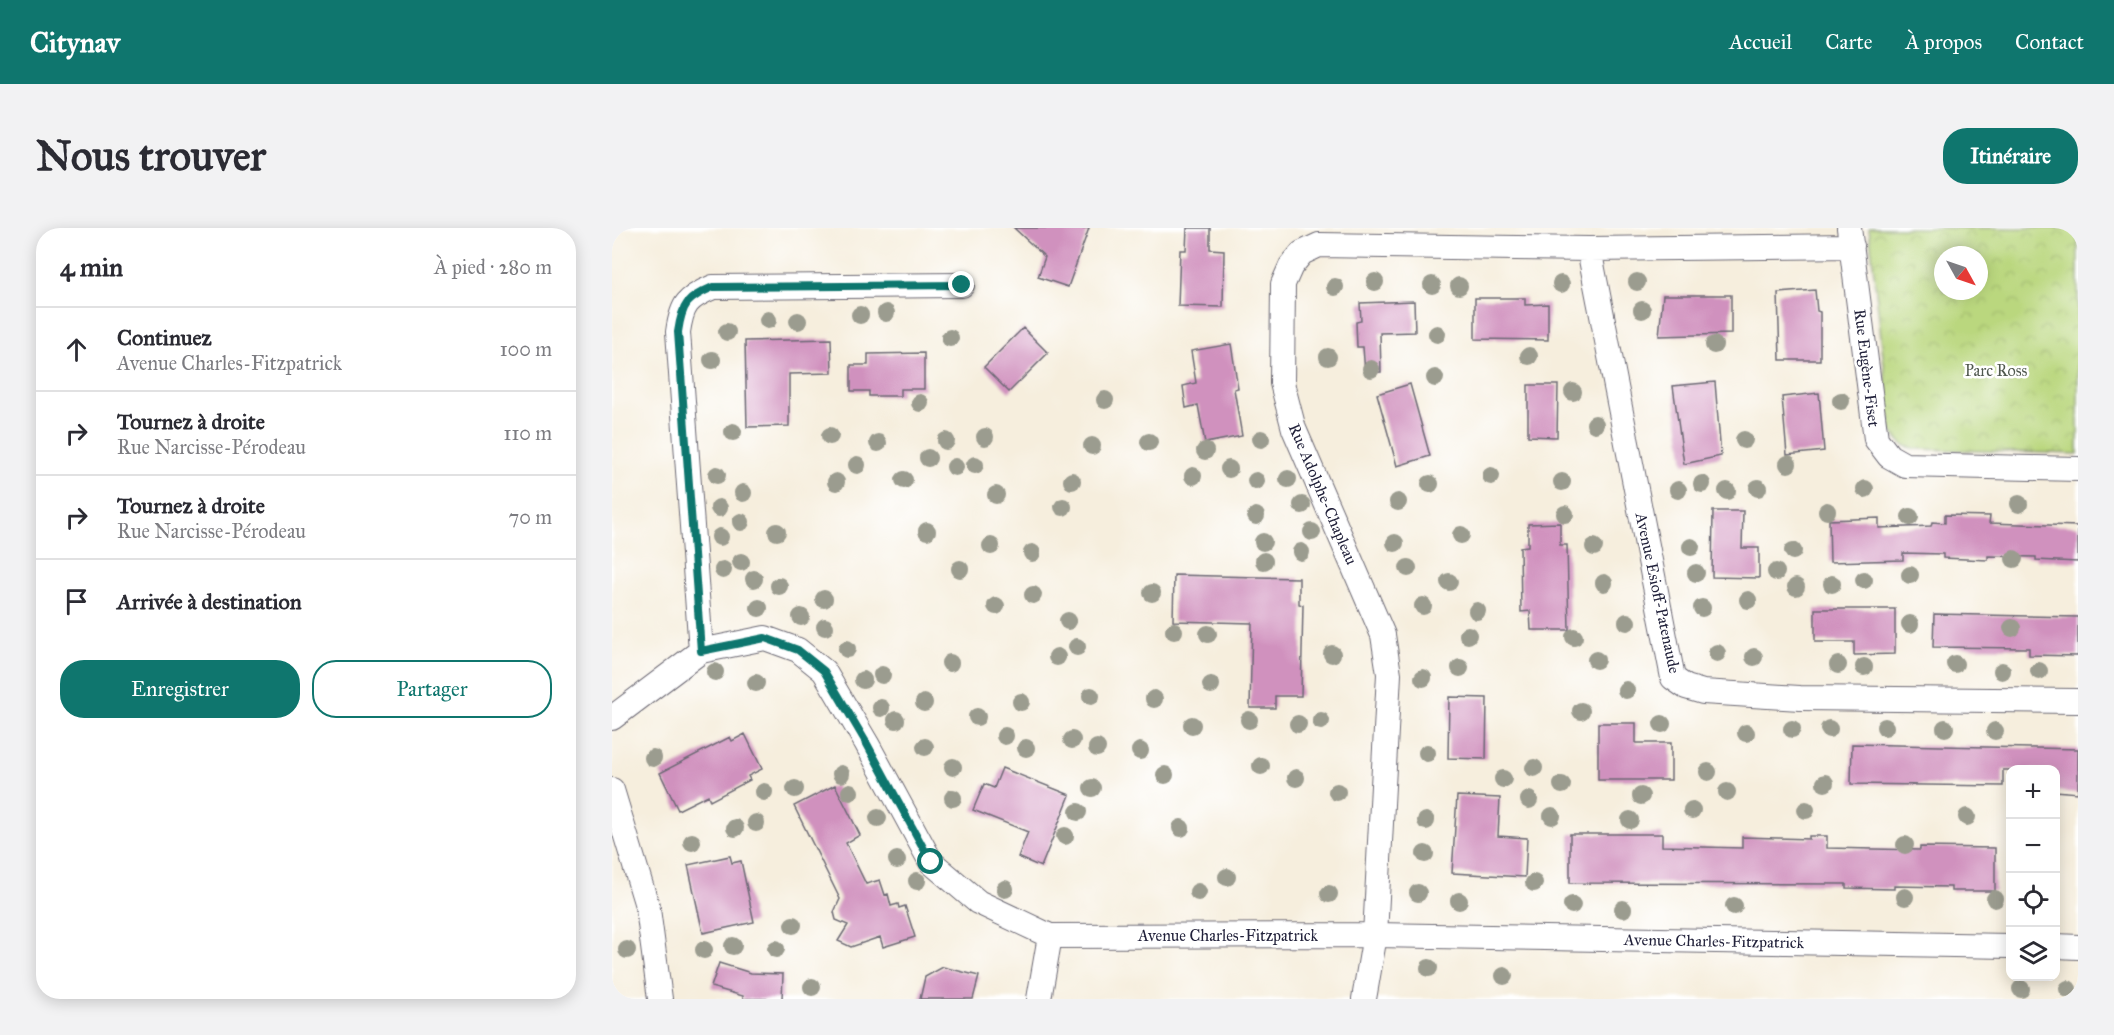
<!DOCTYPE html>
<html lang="fr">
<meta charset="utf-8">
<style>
body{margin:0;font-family:"IM FELL Great Primer",serif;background:#f2f2f3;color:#2b2b33}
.controls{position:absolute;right:18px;bottom:18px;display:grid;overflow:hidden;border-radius:12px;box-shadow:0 3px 15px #0003}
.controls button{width:54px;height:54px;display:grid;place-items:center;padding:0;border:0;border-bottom:2px solid #e1e1e2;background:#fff;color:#2b2b33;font:30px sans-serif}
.compass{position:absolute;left:1322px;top:18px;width:54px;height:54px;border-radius:50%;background:#fff;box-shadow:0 3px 15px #0003;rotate:130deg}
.stop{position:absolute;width:18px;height:18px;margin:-14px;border:4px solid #0f766e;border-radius:50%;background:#fff}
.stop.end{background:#0f766e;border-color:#fff;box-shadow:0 2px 6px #0008}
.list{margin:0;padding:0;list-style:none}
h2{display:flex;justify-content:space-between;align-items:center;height:78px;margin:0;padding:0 24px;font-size:26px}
h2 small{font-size:20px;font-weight:400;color:#7c7c81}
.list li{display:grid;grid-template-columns:39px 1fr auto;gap:18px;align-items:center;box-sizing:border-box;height:84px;padding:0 24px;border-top:2px solid #e1e1e2}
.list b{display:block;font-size:22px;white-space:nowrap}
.list p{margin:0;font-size:20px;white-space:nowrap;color:#7c7c81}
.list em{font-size:20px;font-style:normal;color:#7c7c81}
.actions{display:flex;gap:12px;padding:18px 24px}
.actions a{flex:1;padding:14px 0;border:2px solid #0f766e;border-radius:24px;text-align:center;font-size:21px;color:#0f766e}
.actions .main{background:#0f766e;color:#fff}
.icon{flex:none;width:33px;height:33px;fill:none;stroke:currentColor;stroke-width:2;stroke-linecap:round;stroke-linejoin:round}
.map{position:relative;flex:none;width:1466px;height:771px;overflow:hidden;border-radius:24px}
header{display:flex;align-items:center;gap:36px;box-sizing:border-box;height:84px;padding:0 30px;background:#0f766e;color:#fff}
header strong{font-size:28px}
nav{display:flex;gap:33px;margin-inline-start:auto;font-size:21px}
.intro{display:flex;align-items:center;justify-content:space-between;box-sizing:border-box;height:144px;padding:0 36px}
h1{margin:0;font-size:42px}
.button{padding:15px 27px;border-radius:24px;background:#0f766e;color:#fff;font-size:21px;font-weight:700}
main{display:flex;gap:36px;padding:0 36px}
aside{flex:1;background:#fff;border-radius:24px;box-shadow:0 3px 15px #0003}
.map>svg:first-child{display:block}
</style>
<header>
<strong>Citynav</strong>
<nav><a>Accueil</a><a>Carte</a><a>À propos</a><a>Contact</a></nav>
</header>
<div class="intro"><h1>Nous trouver</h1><a class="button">Itinéraire</a></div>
<main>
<aside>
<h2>4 min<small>À pied · 280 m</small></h2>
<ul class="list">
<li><svg class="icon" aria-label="ahead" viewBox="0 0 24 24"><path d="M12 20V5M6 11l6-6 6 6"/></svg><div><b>Continuez</b><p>Avenue Charles-Fitzpatrick</p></div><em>100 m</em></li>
<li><svg class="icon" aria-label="right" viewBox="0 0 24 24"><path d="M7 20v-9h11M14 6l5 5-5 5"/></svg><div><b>Tournez à droite</b><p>Rue Narcisse-Pérodeau</p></div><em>110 m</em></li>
<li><svg class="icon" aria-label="right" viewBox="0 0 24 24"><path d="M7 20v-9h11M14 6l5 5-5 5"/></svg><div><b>Tournez à droite</b><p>Rue Narcisse-Pérodeau</p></div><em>70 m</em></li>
<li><svg class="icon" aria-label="arrive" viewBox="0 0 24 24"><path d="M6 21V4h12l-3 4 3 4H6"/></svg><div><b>Arrivée à destination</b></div></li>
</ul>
<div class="actions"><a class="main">Enregistrer</a><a>Partager</a></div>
</aside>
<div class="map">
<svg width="1466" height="771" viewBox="0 0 1466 771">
<defs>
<pattern id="park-crowns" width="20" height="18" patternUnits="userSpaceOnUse" patternTransform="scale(1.5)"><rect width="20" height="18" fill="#bad77e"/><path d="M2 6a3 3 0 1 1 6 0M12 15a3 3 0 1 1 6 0" fill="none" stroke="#a0b86e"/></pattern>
</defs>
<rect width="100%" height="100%" fill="#fff"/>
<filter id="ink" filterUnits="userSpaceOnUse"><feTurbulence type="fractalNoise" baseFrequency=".0167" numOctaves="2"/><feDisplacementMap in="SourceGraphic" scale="12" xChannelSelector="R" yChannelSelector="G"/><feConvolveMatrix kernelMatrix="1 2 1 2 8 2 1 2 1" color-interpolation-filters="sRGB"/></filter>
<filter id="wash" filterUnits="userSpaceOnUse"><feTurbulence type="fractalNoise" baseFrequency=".008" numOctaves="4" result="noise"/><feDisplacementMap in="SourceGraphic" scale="24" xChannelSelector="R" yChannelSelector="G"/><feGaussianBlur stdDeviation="1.35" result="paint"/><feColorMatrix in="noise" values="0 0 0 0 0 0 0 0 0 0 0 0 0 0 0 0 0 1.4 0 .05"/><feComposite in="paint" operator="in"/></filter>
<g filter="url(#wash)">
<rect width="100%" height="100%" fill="#f6eedd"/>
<path fill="url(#park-crowns)" stroke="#6e7c5c" stroke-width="1.5" fill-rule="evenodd" d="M1257 0H1466V226L1305 221C1291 219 1285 214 1279 201ZM1331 27H1367V63H1331Z"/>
<g id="blocks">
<path fill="#d091be" d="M402 0H477L456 59 426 49 433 29Z
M575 0H598V21L612 22 611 79 566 78 568 22H574Z
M1203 62 1205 83 1208 84V132H1168L1166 65Z
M1051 67H1119V106L1047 108Z
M863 70H913V77L936 76V112L863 111Z
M802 73 803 104 768 105 769 144 753 145 751 119H745L744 94 749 93 748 75Z
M411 100 436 125 397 164 372 139Z
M219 111 220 145 177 146V198L135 199 133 113Z
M619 116 626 160 622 161 630 208 593 215 586 177 574 180 571 158 584 155 579 123Z
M312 125V161H289V168H257V163H239V137H256V126Z
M1103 154 1109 228 1072 236 1061 158Z
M798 156 818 228 785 238 765 166Z
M916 157H946L945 209 916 208Z
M1207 165 1212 223 1175 227 1170 169Z
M1101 283H1131L1130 320H1147V350L1100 349Z
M1333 287 1378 288 1377 295 1466 298V334L1424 332V329L1376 328V332L1331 330V326L1291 325V332L1218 334 1217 292 1267 290V300L1319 298 1320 294 1333 295Z
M948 295V317H955L957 402H919L918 383 909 384 908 319 916 318V296Z
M562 347 687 350V376L691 377 689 468H663V480H638L640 395 561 393Z
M1203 381H1283V426L1242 427V414H1203Z
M1322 386 1466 389V428L1417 427V420L1321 419Z
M837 469 875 470 874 531 836 530Z
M986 495H1024V515H1059V552H986Z
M133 506 150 541 136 548 138 552 98 573 96 567 66 582 48 545 118 509 120 513Z
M1240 516 1466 521V565L1443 563V542H1391V558L1239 556Z
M390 540 458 567 429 639 406 629 416 604 361 582 372 556 382 560Z
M223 557 248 607 234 615 254 656 268 652 273 667 276 666 279 678 286 676 287 680 293 678 303 709 271 719 268 709 239 719 226 713 236 697 224 692 222 684 228 671 182 578Z
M845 568 888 570 886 608 915 610 913 649 840 645Z
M958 606H1050V618L1130 620V609L1197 611V608H1215V620L1308 622V619L1383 620V663H1339V659L1282 658V661L1234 660V656L958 655Z
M118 628 120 635 129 633 142 694 91 705 76 637Z
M107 735 139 745 171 746 170 771H131V768L99 759Z
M331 739 367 748 361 771H308L313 749Z"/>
</g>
</g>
<g filter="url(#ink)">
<use href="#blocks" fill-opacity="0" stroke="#6c6974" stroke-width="1.5"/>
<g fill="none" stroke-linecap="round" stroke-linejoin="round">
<g stroke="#6c6974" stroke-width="26">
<path id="minor" d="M1237 0 1264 211 1277 228 1293 237 1466 241
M977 21 1061 450 1074 459 1091 464 1188 470 1466 473
M89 423 66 104C70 76 75 70 101 59L350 57
M0 490 89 423 153 410 186 422 212 443 255 516 319 634 366 674 438 708 763 707 1398 718
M0 562 36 681 48 771
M1444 718 1466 719
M427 771 438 708
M752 771 763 707 777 446 771 407 682 201 670 155 671 56 679 38 690 25 707 17 977 21 1240 18"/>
</g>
<use href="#minor" stroke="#fff" stroke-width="24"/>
</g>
<g fill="#9b9c8f">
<circle cx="763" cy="54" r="9"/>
<circle cx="1025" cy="54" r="9"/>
<circle cx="949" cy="56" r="9"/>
<circle cx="820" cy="57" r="9"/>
<circle cx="847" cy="58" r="9"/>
<circle cx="723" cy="59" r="9"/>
<circle cx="1030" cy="82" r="9"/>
<circle cx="274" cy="85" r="9"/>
<circle cx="248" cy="87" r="9"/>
<circle cx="156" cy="92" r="9"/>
<circle cx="186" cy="93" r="9"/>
<circle cx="115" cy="104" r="9"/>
<circle cx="825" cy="106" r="9"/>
<circle cx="338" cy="110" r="9"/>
<circle cx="1102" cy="117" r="9"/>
<circle cx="917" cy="128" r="9"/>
<circle cx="716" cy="129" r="9"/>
<circle cx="100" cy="132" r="9"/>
<circle cx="759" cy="141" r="9"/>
<circle cx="823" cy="150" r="9"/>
<circle cx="961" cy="164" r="9"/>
<circle cx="493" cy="172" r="9"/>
<circle cx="1229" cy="173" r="9"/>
<circle cx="308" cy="175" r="9"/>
<circle cx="983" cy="196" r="9"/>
<circle cx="121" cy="204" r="9"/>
<circle cx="218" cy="208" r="9"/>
<circle cx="373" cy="209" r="9"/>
<circle cx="649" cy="211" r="9"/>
<circle cx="1132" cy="212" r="9"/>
<circle cx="334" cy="213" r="9"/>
<circle cx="537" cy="214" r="9"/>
<circle cx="266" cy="215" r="9"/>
<circle cx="480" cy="218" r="9"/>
<circle cx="593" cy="223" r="9"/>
<circle cx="316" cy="230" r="9"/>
<circle cx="1176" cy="236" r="9"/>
<circle cx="245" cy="237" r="9"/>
<circle cx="363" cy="237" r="9"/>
<circle cx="343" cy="239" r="9"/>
<circle cx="617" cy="241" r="9"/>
<circle cx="105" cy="247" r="9"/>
<circle cx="581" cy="248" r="9"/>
<circle cx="879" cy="248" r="9"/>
<circle cx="676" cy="251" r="9"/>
<circle cx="292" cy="252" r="9"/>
<circle cx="460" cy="253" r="9"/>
<circle cx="644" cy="253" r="9"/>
<circle cx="224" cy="254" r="9"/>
<circle cx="950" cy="254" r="9"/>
<circle cx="818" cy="256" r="9"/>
<circle cx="1090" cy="256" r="9"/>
<circle cx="1146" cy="260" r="9"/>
<circle cx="1253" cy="261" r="9"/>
<circle cx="1066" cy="262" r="9"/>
<circle cx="1115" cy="263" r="9"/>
<circle cx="131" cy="265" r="9"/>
<circle cx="384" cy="267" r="9"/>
<circle cx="786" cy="274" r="9"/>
<circle cx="1407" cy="276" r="9"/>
<circle cx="690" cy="277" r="9"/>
<circle cx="451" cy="279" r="9"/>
<circle cx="107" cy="280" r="9"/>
<circle cx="1215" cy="283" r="9"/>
<circle cx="953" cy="286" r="9"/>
<circle cx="644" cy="288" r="9"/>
<circle cx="1298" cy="289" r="9"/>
<circle cx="129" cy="294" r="9"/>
<circle cx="315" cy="303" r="9"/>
<circle cx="165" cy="304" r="9"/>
<circle cx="700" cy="304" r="9"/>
<circle cx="849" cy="307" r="9"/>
<circle cx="108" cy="309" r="9"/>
<circle cx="651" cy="314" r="9"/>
<circle cx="783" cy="315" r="9"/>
<circle cx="379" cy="318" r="9"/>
<circle cx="982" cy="319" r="9"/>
<circle cx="1079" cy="319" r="9"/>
<circle cx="1181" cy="323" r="9"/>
<circle cx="689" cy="324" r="9"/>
<circle cx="420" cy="325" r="9"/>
<circle cx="1402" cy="331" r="9"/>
<circle cx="652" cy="333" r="9"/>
<circle cx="129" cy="334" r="9"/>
<circle cx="796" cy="340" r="9"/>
<circle cx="348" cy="341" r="9"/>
<circle cx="111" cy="342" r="9"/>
<circle cx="1164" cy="344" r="9"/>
<circle cx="1084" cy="345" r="9"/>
<circle cx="1298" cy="347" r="9"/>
<circle cx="142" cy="351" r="9"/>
<circle cx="1252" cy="352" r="9"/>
<circle cx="837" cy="354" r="9"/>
<circle cx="992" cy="355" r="9"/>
<circle cx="1220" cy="356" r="9"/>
<circle cx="167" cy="358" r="9"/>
<circle cx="1184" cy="359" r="9"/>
<circle cx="540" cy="365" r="9"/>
<circle cx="421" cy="367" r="9"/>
<circle cx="212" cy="371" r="9"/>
<circle cx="1136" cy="372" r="9"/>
<circle cx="384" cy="378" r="9"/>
<circle cx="811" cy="378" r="9"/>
<circle cx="147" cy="380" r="9"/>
<circle cx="1090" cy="380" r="9"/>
<circle cx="865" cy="383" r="9"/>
<circle cx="189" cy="389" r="9"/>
<circle cx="456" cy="393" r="9"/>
<circle cx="1015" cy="394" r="9"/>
<circle cx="1298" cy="396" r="9"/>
<circle cx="213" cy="399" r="9"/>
<circle cx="1400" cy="400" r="9"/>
<circle cx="562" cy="403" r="9"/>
<circle cx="596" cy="406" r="9"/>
<circle cx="856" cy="407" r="9"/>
<circle cx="962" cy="409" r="9"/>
<circle cx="465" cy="419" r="9"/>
<circle cx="235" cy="421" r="9"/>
<circle cx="1105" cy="425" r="9"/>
<circle cx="720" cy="426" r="9"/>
<circle cx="445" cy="429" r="9"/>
<circle cx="1142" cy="429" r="9"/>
<circle cx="984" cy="432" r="9"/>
<circle cx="338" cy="435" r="9"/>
<circle cx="1343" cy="436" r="9"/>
<circle cx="1226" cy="437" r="9"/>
<circle cx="1252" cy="439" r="9"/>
<circle cx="848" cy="440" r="9"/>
<circle cx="1390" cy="443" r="9"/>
<circle cx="1427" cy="443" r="9"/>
<circle cx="103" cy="444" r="9"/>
<circle cx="270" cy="447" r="9"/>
<circle cx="811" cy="450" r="9"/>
<circle cx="251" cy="452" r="9"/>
<circle cx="144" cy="455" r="9"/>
<circle cx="599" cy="457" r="9"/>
<circle cx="1014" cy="462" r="9"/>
<circle cx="479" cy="468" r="9"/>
<circle cx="542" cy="471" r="9"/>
<circle cx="409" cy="474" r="9"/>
<circle cx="312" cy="475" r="9"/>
<circle cx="269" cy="480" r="9"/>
<circle cx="969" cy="483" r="9"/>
<circle cx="365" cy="489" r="9"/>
<circle cx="284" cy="492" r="9"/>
<circle cx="637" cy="492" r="9"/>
<circle cx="709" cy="493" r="9"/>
<circle cx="686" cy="496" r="9"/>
<circle cx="1050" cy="496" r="9"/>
<circle cx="580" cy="497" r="9"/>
<circle cx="1273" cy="499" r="9"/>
<circle cx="1333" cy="500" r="9"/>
<circle cx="1180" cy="501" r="9"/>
<circle cx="1217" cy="501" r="9"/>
<circle cx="1383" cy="503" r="9"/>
<circle cx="1134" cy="505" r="9"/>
<circle cx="393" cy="508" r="9"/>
<circle cx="460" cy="512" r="9"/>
<circle cx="313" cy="519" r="9"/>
<circle cx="414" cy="520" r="9"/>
<circle cx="485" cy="520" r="9"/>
<circle cx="528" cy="523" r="9"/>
<circle cx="815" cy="525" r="9"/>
<circle cx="41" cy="530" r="9"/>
<circle cx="649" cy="538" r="9"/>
<circle cx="341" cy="539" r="9"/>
<circle cx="922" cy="540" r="9"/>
<circle cx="1096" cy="544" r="9"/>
<circle cx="229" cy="546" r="9"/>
<circle cx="553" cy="547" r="9"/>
<circle cx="684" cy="550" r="9"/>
<circle cx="891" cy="551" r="9"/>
<circle cx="1213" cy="555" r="9"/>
<circle cx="950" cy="557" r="9"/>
<circle cx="480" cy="560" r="9"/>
<circle cx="183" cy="561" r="9"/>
<circle cx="152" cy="564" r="9"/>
<circle cx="238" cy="564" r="9"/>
<circle cx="725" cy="564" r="9"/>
<circle cx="1115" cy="564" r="9"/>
<circle cx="1029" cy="568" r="9"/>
<circle cx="341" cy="570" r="9"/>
<circle cx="917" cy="572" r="9"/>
<circle cx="1080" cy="582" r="9"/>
<circle cx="1194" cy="582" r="9"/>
<circle cx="466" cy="584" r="9"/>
<circle cx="940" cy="588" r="9"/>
<circle cx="1355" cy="589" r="9"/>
<circle cx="266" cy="590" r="9"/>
<circle cx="1018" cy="592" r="9"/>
<circle cx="814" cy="593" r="9"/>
<circle cx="144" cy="595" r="9"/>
<circle cx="123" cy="600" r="9"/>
<circle cx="569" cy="600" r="9"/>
<circle cx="453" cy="608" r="9"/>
<circle cx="80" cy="614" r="9"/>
<circle cx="1293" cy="617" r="9"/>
<circle cx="813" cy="626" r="9"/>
<circle cx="285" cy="632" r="9"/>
<circle cx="615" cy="649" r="9"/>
<circle cx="305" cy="653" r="9"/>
<circle cx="922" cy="655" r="9"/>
<circle cx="393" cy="661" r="9"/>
<circle cx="586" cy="664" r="9"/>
<circle cx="806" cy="665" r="9"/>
<circle cx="717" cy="666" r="9"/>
<circle cx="1293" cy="669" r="9"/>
<circle cx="1383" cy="671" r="9"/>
<circle cx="847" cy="673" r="9"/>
<circle cx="960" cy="677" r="9"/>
<circle cx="1122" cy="678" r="9"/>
<circle cx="1011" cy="681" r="9"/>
<circle cx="181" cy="697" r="9"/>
<circle cx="121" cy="718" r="9"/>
<circle cx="164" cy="721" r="9"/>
<circle cx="15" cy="722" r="9"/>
<circle cx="92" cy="722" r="9"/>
<circle cx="817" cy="740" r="9"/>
<circle cx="892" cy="748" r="9"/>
<circle cx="200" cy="759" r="9"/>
<circle cx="1409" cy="761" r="9"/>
<circle cx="1456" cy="761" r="9"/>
</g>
</g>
<g fill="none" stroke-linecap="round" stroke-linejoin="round" filter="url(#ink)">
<path stroke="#0f766e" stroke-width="8" d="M319 634 255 516 212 443 186 422 153 410 89 423 66 104C70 76 75 70 101 59L350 57"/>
</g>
<g text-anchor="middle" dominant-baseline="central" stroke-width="5" stroke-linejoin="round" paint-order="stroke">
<g font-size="16" fill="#22223b" stroke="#fff">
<text transform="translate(1255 140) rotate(83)">Rue Eugène-Fiset</text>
<text transform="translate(711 266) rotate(67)">Rue Adolphe-Chapleau</text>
<text transform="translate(1046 365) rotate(78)">Avenue Esioff-Patenaude</text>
<text x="616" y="707">Avenue Charles-Fitzpatrick</text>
<text transform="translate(1102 713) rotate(1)">Avenue Charles-Fitzpatrick</text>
</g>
<g font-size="16" fill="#50584f" stroke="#fff">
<text x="1384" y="142">Parc Ross</text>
</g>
</g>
</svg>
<div class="controls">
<button>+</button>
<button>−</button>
<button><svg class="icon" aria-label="locate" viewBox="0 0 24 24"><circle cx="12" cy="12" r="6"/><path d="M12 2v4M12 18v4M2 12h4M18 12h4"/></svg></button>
<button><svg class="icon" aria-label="layers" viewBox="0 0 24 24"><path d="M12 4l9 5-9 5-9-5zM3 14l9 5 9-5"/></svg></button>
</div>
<svg class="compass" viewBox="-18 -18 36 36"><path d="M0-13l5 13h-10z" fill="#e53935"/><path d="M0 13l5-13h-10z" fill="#7c7c81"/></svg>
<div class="stop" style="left:319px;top:634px"></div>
<div class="stop end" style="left:350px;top:57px"></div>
</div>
</main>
